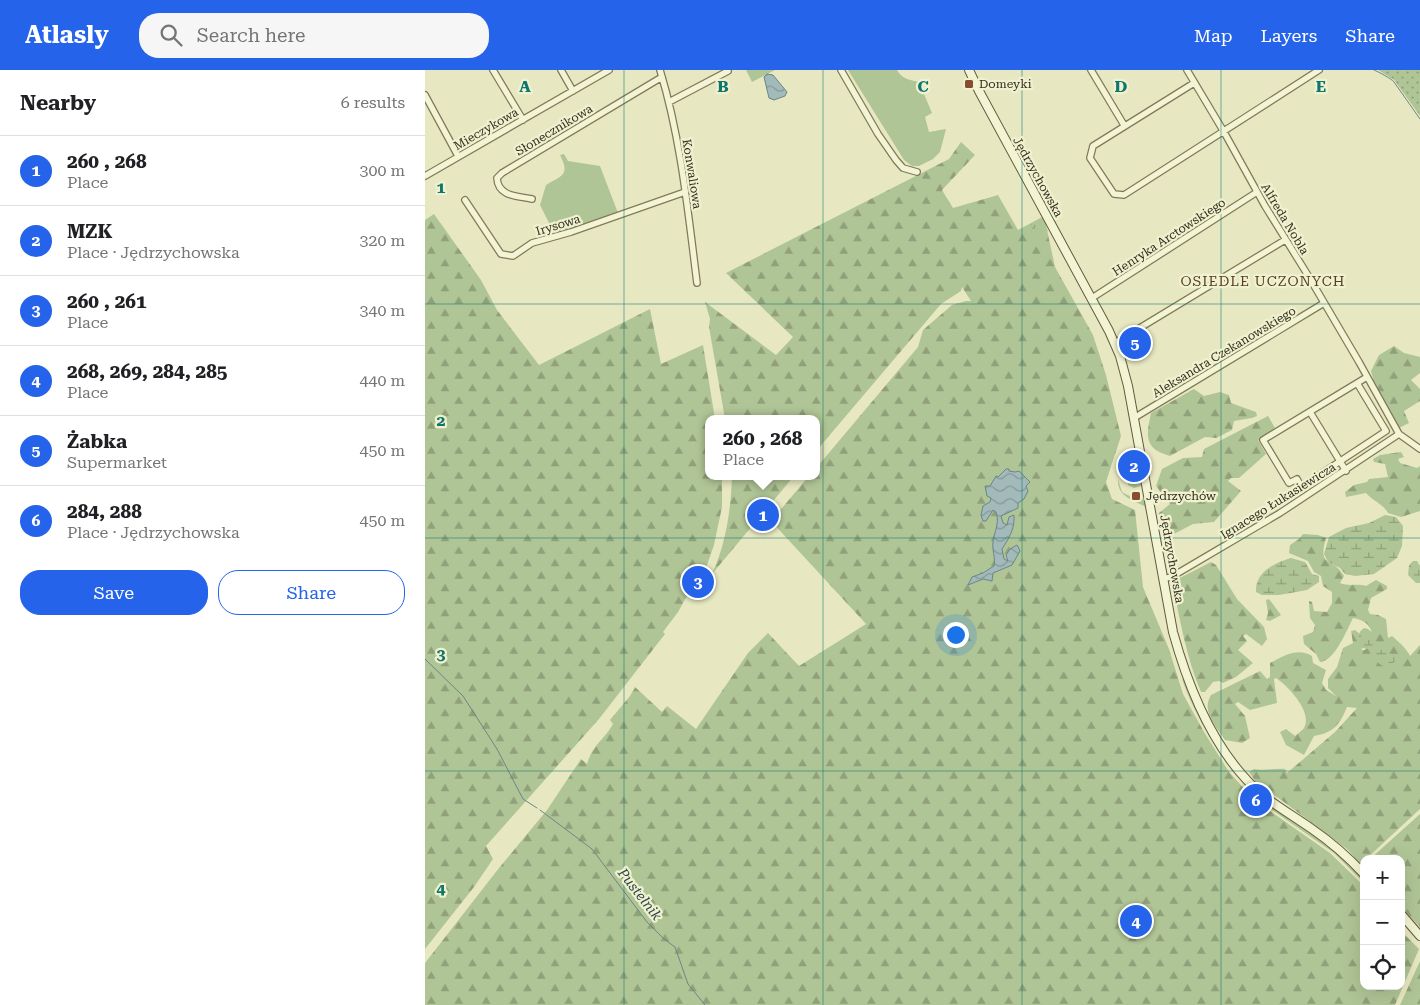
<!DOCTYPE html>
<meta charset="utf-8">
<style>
body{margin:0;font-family:"Roboto Serif",serif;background:#f6f6f6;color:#202124}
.controls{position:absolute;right:15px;bottom:15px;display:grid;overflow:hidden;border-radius:10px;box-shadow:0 5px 20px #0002}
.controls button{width:45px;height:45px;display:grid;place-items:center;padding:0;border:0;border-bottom:1px solid #e0e0e0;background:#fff;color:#202124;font:25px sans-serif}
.you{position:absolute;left:530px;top:564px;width:18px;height:18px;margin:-12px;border:4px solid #fff;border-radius:50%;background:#1a73e8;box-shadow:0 0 0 8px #1a73e833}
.badge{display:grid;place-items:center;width:32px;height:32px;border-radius:50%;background:#2563eb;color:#fff;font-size:16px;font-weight:700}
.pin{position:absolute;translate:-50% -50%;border:2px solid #fff;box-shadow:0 1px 5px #0006}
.popup{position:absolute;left:280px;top:345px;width:115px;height:65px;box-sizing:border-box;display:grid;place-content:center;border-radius:10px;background:#fff;filter:drop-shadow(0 1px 4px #0005);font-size:16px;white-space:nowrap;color:#757577}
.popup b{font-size:19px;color:#202124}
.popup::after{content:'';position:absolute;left:50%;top:100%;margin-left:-10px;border:10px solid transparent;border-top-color:#fff}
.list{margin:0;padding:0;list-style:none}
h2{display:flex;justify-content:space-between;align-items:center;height:65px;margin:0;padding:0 20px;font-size:21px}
h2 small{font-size:16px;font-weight:400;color:#757577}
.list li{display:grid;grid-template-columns:32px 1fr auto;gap:15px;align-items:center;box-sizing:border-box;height:70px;padding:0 20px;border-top:1px solid #e0e0e0}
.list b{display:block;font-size:19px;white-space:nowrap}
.list p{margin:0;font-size:16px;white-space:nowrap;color:#757577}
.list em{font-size:16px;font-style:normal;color:#757577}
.actions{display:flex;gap:10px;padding:15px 20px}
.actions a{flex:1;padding:11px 0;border:1px solid #2563eb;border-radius:20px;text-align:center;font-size:18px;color:#2563eb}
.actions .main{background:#2563eb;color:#fff}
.icon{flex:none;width:28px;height:28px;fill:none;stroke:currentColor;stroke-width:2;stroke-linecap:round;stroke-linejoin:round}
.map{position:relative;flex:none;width:995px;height:935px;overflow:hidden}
header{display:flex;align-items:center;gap:30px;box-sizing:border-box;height:70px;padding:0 25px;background:#2563eb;color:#fff}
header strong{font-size:24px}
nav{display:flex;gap:28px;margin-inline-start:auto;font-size:18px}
.search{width:350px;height:45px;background:#f6f6f6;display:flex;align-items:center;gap:12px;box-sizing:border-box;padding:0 18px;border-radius:20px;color:#757577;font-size:19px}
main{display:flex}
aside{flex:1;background:#fff}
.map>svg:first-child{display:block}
</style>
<header>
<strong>Atlasly</strong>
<div class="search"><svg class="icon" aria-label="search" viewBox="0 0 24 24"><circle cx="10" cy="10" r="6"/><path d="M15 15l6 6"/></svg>Search here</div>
<nav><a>Map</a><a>Layers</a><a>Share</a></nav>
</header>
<main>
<aside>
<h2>Nearby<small>6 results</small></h2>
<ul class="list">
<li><span class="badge">1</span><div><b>260 , 268</b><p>Place</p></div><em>300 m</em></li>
<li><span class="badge">2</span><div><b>MZK</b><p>Place · Jędrzychowska</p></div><em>320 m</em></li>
<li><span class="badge">3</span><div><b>260 , 261</b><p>Place</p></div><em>340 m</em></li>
<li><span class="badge">4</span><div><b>268, 269, 284, 285</b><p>Place</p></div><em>440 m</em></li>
<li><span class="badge">5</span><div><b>Żabka</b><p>Supermarket</p></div><em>450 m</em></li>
<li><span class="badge">6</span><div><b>284, 288</b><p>Place · Jędrzychowska</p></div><em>450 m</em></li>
</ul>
<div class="actions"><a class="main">Save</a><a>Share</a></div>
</aside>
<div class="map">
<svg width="995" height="935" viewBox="0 0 995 935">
<defs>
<pattern id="forest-firs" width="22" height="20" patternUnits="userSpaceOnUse" patternTransform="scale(1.25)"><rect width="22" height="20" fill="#b0c596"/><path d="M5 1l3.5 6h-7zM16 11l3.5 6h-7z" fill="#90a07a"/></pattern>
<pattern id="wetland-marsh" width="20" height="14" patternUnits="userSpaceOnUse" patternTransform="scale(1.25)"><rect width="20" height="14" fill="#b0c596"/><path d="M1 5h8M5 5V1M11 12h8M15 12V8" fill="none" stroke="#90a07a"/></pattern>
<pattern id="park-tufts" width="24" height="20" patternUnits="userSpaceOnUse" patternTransform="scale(1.25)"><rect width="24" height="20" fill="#b0c596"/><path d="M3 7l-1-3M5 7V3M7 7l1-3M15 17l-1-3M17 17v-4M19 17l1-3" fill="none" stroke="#90a07a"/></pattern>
<pattern id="garden-dots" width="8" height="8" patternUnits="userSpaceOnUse" patternTransform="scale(1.25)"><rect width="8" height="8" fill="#b0c596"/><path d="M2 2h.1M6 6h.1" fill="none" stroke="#90a07a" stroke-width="1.8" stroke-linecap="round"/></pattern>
<pattern id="water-waves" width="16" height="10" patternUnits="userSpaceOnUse" patternTransform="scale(1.25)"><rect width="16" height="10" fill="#a3babb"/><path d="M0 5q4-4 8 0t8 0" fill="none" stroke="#859897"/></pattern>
</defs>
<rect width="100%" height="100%" fill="#e7e8c1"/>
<path fill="#b0c596" d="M321 0H350L327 12Z
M423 0H472C477 9 485 10 494 12L507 43 500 47 504 62 521 59 515 82 508 89 494 96H487L479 90Z
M139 84 143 91 175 96 193 143 134 163 125 155 115 135 121 115C138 105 145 105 135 85Z
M712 387 718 413 716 416 709 418 703 415 702 408 705 401 710 402 712 393 708 391Z
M693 409 697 422C707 429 711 424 721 431L735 500H732L721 438 719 436C706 429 692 426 693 409Z
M757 609 760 610 771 635 833 725 834 728C802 699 771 650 757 609Z
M839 730 901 772 939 807V813L909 783 843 737 838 732Z"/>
<path fill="url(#forest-firs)" d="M536 72 550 85 517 120 528 138 573 125 593 160 619 146 630 197 668 265 681 305 696 366 681 412 687 429 710 440 718 517 744 579 758 624 779 662 804 702 824 724 845 741 905 783 939 816V916H976V861L994 879 970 935H0V893L74 798 122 740 156 689 162 694C168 674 179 670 188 654L185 650 205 626 210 617 237 642 242 636 271 659 323 583 343 563 374 596 441 554 346 451 384 406H392V397L493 277 498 260 527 235 541 231H546L537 217 536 221 516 234 392 380V349H300L284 257 285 249 280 232 351 285 368 267 301 203 524 89Z
M9 144 56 210 72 240 114 295 225 239 236 294 278 275 290 349H284V406H297V437L289 475 282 495 274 513 266 519 253 542 238 562 240 564 174 649 61 776 68 789 49 817 0 879V150Z
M969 276 979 283 995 287V303L986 310 995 319V331L979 341 984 353 974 358 949 312 946 301 954 285Z
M769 319 779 326 795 322 804 325 806 333 831 342 832 346 827 348 809 351 807 360 791 368 780 367 745 386C719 379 721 366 726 343Z
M843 346 850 358 833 370 841 384 814 408H806L803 411 816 421 789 452 768 454 747 465 739 464 734 443 745 434 731 416 737 399 758 388 777 387 779 379Z
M976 382 979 387 973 389 975 393 992 398 995 396V441L976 447 963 443C958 434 948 431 941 423L921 427 920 422 929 415 942 412 944 409 963 407 960 394 949 392 948 389 955 385Z
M307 406H369L287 504C301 474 306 439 307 406Z
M878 464 893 465 901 468C892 499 908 486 919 506L915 513C925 517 931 513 941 516L951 510 962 516V519L946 528 943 540 945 544 953 545 961 549 963 568 967 566C973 571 982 579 985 586L995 575V739L941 789H939L936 794 923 780 914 773 844 721 833 715 824 702 829 699C839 701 849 698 860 699L862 703 910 662 932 638 922 637C915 654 909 663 889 666L879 685 861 675 855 662 861 659 870 666C873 663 877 661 879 658 888 642 863 616 851 608L849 609 852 633 825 640 813 632 810 634 820 646 825 668 817 673 800 670C791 656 776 642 786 625L835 601 842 609 845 607V593C858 586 873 577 887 586L888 593 901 600 897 613 901 620 911 626 903 618V609L912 597 918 578 928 573 926 561 930 560 935 564 937 580H940C953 566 947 551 928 548 922 560 909 592 895 592L891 584 879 574 878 566 888 562 890 555 885 548 884 531 887 532 889 541 902 542 907 533V522L898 516 896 506 889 502 883 491 864 483 865 475 874 469Z
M786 492 791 495 812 529 839 557 842 569 837 576 821 564 818 566 822 571 813 580 828 593 811 607 798 613 794 611 788 612 780 622H776C761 587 755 549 747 512Z
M844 529 856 545 845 551 841 550 843 543 841 530Z
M995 744V857L976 837V789H945Z
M995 891V935H975Z"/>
<path fill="url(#wetland-marsh)" d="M960 445 971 447 978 456 977 476 972 488 949 504 930 506 920 504 915 498 903 492 899 484 904 467 921 458 944 453Z
M866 488 880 492 887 504 894 506V512L882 520 854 525H837L831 522C830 502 849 493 866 488Z
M988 491H992L995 496V513H991L983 505 984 495Z
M939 558 943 559 949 564 950 573 943 579 936 578C936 569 930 564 939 558Z
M955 580H959L963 583 972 587 973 590 969 592 965 598C956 597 953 593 948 586L949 582Z"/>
<path fill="url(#park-tufts)" d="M616 148 623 161 613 166 606 154Z"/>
<path fill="url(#garden-dots)" d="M953 0H995V46L969 10Z"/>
<path fill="url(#water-waves)" stroke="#6b8588" d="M342 4 348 5 362 22 360 26 349 30 344 28 339 7Z
M581 399H584V401L590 402 594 401 605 412 601 416 603 421 599 429 593 433V438L576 446 578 453 582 455 584 447 589 445C590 459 584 468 577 479L579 489 583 491 581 485 585 479 592 475 595 481 587 495 568 503 567 511 558 509 543 515 547 507 558 503 569 496C570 489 569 486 568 479 566 466 576 455 571 442L568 440 561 451H558L556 445 558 436 565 432 566 428 562 426 560 416H565L571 406 573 407Z"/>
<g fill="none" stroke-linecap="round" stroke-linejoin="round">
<path stroke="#6b8588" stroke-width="1" d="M949 0C952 1 967 9 969 12L995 49
M0 589 38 626 72 679 98 729 112 738
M115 740 167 779 222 852 239 869 250 877 263 914 280 935"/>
<g stroke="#807a5a" stroke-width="8">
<path id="minor" d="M68 0 98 50
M136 0 148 21
M235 0C256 69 263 142 272 213
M416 0 453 64 471 90 478 98 492 102
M666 0 699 55
M762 0 799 62 840 136 884 207 934 292 974 364 995 379
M769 13 668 76 665 88 689 124 699 125 894 0
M0 25 33 86
M244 32 303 1
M0 106 184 0
M107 129C93 126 73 127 72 108L77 103 237 7
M40 130 76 184 88 186 107 173 146 162 260 122
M667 228 832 122
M700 267 704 275
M690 273 860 170
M932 313 961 361 876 417 872 409 864 413 838 370 942 307
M885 342 921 401
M709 348 899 233
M739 509 748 506 855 443 974 364"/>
</g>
<g stroke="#615b3e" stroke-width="10">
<path id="secondary" d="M544 0 554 21 684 261 695 286 703 316 748 562C764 620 792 688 840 727 855 738 871 748 887 759 906 772 923 787 939 804
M976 844 995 866"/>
</g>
<use href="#minor" stroke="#f3f4d3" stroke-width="5.5"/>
<use href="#secondary" stroke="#f3f4d3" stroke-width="8"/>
</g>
<path fill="none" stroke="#0f766e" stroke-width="1" stroke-opacity="0.55" d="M199 0V935M398 0V935M597 0V935M796 0V935M0 234H995M0 468H995M0 701H995"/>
<g fill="#884d31" stroke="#eff1cf" stroke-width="2">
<rect x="539" y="9" width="10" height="10" rx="2.5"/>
<rect x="706" y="421" width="10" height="10" rx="2.5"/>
</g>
<g text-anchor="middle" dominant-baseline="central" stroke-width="4.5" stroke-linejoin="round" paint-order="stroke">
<g font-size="12" fill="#312d1d" stroke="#eff1cf" text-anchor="start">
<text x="554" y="14">Domeyki</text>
<text x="721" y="426">Jędrzychów</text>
</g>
<g font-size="12" fill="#312d1d" stroke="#eff1cf">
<text transform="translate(61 59) rotate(-30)">Mieczykowa</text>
<text transform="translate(129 60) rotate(-31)">Słonecznikowa</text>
<text transform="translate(267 104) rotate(81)">Konwaliowa</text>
<text transform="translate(613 107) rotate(61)">Jędrzychowska</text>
<text transform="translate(860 149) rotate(59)">Alfreda Nobla</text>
<text transform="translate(133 155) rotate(-17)">Irysowa</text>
<text transform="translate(744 167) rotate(-33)">Henryka Arctowskiego</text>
<text transform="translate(799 282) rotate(-31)">Aleksandra Czekanowskiego</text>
<text transform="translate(853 431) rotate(-32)">Ignacego Łukasiewicza</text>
<text transform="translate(747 489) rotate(80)">Jędrzychowska</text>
</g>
<g font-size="14" letter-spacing="1" fill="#593f21" stroke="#eff1cf">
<text x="838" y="211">OSIEDLE UCZONYCH</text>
</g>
<g font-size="14" font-style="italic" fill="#2e464f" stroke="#eff1cf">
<text transform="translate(215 824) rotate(52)">Pustelnik</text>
</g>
</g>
<g font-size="16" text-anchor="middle" font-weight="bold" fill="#0f766e" stroke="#eff1cf" stroke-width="4.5" stroke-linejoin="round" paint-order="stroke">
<text x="100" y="22">A</text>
<text x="298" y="22">B</text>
<text x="498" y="22">C</text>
<text x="696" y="22">D</text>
<text x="896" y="22">E</text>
<text x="16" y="123">1</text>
<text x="16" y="356">2</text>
<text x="16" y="590">3</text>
<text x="16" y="824">4</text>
</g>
</svg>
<div class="controls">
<button>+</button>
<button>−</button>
<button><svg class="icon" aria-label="locate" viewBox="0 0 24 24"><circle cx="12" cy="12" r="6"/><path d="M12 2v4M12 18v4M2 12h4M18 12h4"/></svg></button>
</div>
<div class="you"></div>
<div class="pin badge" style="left:338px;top:445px">1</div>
<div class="popup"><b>260 , 268</b>Place</div>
<div class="pin badge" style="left:709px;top:396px">2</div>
<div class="pin badge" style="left:273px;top:512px">3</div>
<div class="pin badge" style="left:711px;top:851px">4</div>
<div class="pin badge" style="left:710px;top:273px">5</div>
<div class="pin badge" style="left:831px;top:730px">6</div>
</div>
</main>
